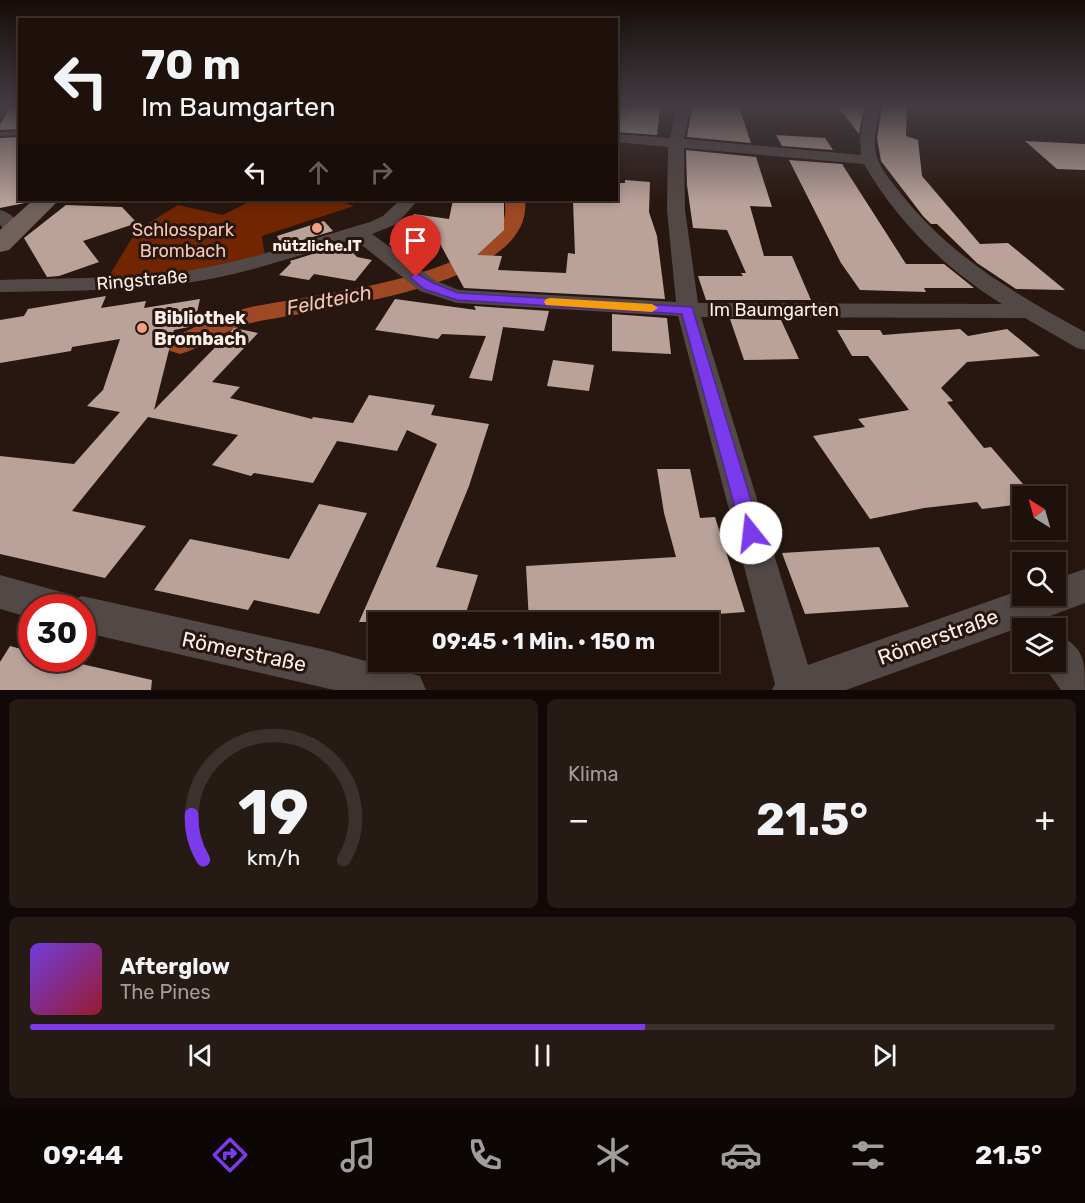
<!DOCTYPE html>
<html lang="de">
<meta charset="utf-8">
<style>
body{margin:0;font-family:Rubik,sans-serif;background:#261a15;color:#f1f3f6;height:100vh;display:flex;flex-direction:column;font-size:22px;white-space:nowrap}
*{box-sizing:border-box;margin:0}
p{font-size:20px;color:#a19d9d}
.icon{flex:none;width:33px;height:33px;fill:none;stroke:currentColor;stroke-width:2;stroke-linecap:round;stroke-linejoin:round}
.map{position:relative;height:690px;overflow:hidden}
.side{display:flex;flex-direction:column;gap:9px;padding:9px;background:#100907;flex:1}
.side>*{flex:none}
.hud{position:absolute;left:18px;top:18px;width:600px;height:183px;border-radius:0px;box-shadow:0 3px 9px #0003,0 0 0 2px #3c312d;background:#1e110c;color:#f1f3f6;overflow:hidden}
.needle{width:39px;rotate:323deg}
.controls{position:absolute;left:1012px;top:486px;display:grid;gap:12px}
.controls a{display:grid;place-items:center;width:54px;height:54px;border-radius:0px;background:#1e110c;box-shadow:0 3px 9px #0003,0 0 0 2px #3c312d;font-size:30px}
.speed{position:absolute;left:18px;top:594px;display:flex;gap:12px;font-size:30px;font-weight:700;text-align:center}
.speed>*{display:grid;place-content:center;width:78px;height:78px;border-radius:50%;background:#1e110c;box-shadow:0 3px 9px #0003,0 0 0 2px #3c312d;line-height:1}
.speed .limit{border:9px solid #d22;background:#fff;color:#111}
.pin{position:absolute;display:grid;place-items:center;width:51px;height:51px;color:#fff;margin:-62px -26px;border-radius:50% 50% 50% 0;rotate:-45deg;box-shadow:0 0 6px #0007}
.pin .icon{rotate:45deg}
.me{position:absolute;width:66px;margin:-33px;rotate:344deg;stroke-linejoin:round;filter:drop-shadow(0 0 4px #0008)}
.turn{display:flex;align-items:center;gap:21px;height:126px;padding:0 24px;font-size:27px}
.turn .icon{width:78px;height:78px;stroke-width:2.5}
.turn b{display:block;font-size:42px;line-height:51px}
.lanes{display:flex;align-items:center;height:57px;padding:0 24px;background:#0003;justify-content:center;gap:30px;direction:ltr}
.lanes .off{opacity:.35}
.big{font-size:45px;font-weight:700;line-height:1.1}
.side .tile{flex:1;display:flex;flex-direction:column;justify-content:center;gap:9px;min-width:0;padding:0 21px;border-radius:9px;background:#261a15}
.side .dial{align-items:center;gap:0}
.dial svg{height:156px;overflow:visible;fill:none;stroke:#3c312d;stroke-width:7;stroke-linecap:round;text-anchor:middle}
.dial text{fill:#f1f3f6;stroke:none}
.song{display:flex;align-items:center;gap:18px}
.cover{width:72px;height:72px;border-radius:9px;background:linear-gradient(135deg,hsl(260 70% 55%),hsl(350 70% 35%))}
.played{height:6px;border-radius:3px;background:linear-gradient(90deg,#7c3aed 60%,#3c312d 60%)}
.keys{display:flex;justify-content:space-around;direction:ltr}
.heat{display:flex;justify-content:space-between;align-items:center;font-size:33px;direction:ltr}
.side .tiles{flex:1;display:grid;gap:9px;grid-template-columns:1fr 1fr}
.tile:last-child{grid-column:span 2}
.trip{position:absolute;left:368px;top:612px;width:351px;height:60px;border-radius:0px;background:#1e110c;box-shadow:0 3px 9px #0003,0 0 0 2px #3c312d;font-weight:700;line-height:60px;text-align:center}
.menu{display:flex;height:96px;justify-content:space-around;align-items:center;background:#0c0705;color:#a19d9d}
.menu .icon{width:42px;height:42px}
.menu .on{color:#7c3aed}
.menu b{font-size:27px;color:#f1f3f6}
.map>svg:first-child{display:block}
</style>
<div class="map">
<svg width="1085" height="690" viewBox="0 0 1085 690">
<rect width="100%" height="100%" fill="#281710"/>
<!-- green -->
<path fill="#712500" d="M252,200H336L354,206L262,236L265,257L202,271L107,279L137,230L178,205L223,215Z"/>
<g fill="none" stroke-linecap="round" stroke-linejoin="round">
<!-- canal -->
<path fill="#9e4824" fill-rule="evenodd" d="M505,200H525C535,289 312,309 251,323C226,329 205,347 180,354L170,351L166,345L170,339C195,327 220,314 247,308C303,295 483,280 504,218C506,213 505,206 505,200Z"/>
</g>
<!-- building -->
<g fill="#baa299">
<path d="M11,107H20V129L0,130V124Z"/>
<path d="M616,107H660L657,135L616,132Z"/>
<path d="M692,107H739L751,143L687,137Z"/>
<path d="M838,107H864L859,134Z"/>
<path d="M882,107H907L906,136L918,140L922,176L980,244L1008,243L1065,290L1016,289L977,263L937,224H931L923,216L881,161L877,138Z"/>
<path d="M776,135L825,138L833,150L782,146Z"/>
<path d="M20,137V200H23L25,203L0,208V138Z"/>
<path d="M1025,141L1085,144V170L1057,169Z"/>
<path d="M686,150L756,157L772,207L750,206L764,256H792L811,300H706L698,276H743L741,273H746L727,230L693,228L687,185Z"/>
<path d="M789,160L842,164L906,264H944L974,288H924L926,292L860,290L841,263Z"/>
<path d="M625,180L650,182L649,212L657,236L665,299L464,288L438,240L425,258L404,255L389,244L414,214L449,219L453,200H504V230L477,255L502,256L498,270L566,273L568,253L575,254L573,201L616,202V183H625Z"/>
<path d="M66,205L122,207L137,223L83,241L99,262L59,276L47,277L24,238Z"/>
<path d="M324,221L333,231L282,246L277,236Z"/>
<path d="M345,244L357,257L372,260L355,281L314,274L309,280L279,275L291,263L290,261Z"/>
<path d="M106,296L101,308L146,301L144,308L200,299L194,326L174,330L154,410L234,328L258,333L212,382L240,387L230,398L312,419L313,417L353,423L369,395L435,405L431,415L489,424L469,486L436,567L478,575L463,622H359L437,444L407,430L397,451L337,441L313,483L254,473L251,476L212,465L238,435L148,417L72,511L146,526L105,578L0,554V456L74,464L120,412L87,406L103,390L120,339L72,347L71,351L0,363V320L24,316L28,309Z"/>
<path d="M395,299L476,310L474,306L549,311L544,331L503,327L492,381L469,378L486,336L442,334L438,339L375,330Z"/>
<path d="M612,314L667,318L671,354L612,351Z"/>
<path d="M730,319L781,320L799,359L744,360Z"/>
<path d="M960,329L968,336L1007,329L1040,356L967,362L941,388L953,401L947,402L984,448L991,447L1023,484V504L982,509L977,502L924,508L870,519L813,436L865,427L858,419L909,410L868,356H852L837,330H880L883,335Z"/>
<path d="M553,360L594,365L589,391L547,386Z"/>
<path d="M657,469H690L700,518L715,517L745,612L690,616L692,622H529L526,566L676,557L664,513Z"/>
<path d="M319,504L367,513L319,614L254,600L248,610L154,590L190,539L289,559Z"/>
<path d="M879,547L909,607L805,614L782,553Z"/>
<path d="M10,646L32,652V658H55L152,680L151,690H0V662Z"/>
</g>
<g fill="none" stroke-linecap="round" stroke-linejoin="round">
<!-- lane -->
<path fill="#524845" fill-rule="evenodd" d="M20,131V135L0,136V132Z"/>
<!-- street -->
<g fill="#524845" fill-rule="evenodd">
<path d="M676,107H690L684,139L861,155L860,138L866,107H880C877,123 872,141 877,157C881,171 894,184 902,195C951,257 1017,295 1085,332V350L1077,348L1025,318L701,317L808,665L1021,590L1023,596H1056V579L1085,569V603L1050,616L1055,628H1023V640L1015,629L846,690H772L775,684L678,316L457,303L420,291L354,239C293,257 232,279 169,285C113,291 56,291 0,292V280C56,278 114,279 170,273C239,265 304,241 370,222L383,216L400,200H418L397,224L372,234L436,281L459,290L676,302L667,210L668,147L616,142V134L670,138ZM684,148L864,164C897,222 946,269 1002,304L698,303L685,210Z"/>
<path d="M0,210C10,212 18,221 23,229L21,233H7L0,225Z"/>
<path d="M0,575L72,595L73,600L82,596L326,650L420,676L426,690H334L82,632V608H32V618L0,609Z"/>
<path d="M1056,634C1085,647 1085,661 1085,690H1061L1041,662H1056Z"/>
</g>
<!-- secondary -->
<path fill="#70615c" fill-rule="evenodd" d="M33,200H59L9,250L0,252V230Z"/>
</g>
<!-- sky -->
<linearGradient id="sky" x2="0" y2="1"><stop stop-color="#160d09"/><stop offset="0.52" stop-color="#423c42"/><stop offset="1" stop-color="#423c42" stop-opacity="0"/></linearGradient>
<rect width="1085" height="204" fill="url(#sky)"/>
<!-- route -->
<path fill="#7c3aed" stroke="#51269a" stroke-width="1.5" d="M416,273L433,283L458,293L692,307L761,533L758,539L751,541L745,539L742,533L682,314L457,300L424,289L410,277Z"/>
<!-- slow -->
<path fill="#f59e0b" d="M550,298L652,304L658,308L652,312L546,305L544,302L546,299Z"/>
<!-- markers -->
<g fill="#f2a080" stroke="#281710" stroke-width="2">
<circle cx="317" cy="228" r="6"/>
<circle cx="142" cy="328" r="6"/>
</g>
<g text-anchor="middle" stroke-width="6" stroke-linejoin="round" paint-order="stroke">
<!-- far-poi labels -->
<g font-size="15" font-weight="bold" fill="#fcefea" stroke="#281710">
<text x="317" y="251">nützliche.IT</text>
</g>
<!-- park labels -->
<g font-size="18" fill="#f8c7b4" stroke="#281710">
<text x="183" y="236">Schlosspark<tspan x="183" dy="21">Brombach</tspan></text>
</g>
<!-- street labels -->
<g font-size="18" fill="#fcefea" stroke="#281710">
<text transform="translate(142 280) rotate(-5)" y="6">Ringstraße</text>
<text x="774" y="316">Im Baumgarten</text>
</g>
<!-- poi labels -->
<g font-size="18" font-weight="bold" fill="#fcefea" stroke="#281710" text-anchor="start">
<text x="154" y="324">Bibliothek<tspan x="154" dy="21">Brombach</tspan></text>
</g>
<!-- water labels -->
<g font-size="20" font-style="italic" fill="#f6c5b2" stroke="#281710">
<text transform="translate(329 300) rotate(-11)" y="7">Feldteich</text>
</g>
<!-- near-street labels -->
<g font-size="21" fill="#fcefea" stroke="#281710">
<text transform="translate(938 637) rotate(-20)" y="7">Römerstraße</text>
<text transform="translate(244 652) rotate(12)" y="7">Römerstraße</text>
</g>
</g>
</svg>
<div class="controls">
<a><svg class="needle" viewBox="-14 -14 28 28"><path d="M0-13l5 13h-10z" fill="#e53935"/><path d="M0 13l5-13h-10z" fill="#a19d9d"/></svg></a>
<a><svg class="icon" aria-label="search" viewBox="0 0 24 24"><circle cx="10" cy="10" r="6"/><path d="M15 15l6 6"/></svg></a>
<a><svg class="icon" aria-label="layers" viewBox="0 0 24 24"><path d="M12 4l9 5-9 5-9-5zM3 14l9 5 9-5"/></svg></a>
</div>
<div class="speed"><div class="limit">30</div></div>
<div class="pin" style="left:416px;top:277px;background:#d93025"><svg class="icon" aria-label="arrive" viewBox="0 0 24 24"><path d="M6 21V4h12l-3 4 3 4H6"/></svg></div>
<svg class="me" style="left:751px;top:533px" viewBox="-20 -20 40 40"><circle r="19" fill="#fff"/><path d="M0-13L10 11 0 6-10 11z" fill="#7c3aed"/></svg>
<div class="trip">09:45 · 1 Min. · 150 m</div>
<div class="hud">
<div class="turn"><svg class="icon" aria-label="left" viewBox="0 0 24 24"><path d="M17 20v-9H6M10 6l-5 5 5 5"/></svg><div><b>70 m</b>Im Baumgarten</div></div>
<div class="lanes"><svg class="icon" aria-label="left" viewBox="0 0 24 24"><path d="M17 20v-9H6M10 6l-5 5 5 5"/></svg><svg class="icon off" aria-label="ahead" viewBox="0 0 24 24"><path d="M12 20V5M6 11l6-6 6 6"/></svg><svg class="icon off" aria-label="right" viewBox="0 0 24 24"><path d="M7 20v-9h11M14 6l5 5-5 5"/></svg></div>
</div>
</div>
<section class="side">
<div class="tiles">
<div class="tile dial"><svg viewBox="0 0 100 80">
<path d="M14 69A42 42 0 1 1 86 69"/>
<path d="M14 69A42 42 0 0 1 8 46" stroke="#7c3aed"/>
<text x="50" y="56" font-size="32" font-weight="700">19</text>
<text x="50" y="72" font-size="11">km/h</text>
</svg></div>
<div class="tile"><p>Klima</p>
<div class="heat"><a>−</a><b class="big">21.5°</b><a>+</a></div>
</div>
<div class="tile">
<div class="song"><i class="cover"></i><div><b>Afterglow</b><p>The Pines</p></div></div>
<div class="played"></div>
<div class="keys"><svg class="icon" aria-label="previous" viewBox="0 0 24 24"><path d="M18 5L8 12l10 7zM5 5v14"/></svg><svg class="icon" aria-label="pause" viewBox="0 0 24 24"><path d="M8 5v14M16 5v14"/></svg><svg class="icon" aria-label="next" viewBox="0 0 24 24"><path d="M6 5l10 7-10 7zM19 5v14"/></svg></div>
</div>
</div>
</section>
<nav class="menu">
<b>09:44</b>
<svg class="icon on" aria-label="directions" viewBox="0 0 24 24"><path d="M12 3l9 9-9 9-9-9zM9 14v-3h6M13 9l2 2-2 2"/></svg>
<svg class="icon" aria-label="music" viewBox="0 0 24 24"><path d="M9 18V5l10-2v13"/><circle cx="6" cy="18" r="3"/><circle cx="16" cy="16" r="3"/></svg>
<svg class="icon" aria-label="phone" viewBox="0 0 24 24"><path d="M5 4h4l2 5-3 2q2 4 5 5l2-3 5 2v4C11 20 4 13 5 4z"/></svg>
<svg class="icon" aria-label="climate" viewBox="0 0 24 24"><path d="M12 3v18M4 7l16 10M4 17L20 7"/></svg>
<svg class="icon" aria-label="car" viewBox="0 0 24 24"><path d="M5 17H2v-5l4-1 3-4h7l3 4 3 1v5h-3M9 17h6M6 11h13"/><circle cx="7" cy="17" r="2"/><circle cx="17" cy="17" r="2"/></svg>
<svg class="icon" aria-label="filters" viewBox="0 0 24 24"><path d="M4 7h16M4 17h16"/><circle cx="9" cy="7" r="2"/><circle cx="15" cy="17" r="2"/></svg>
<b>21.5°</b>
</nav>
